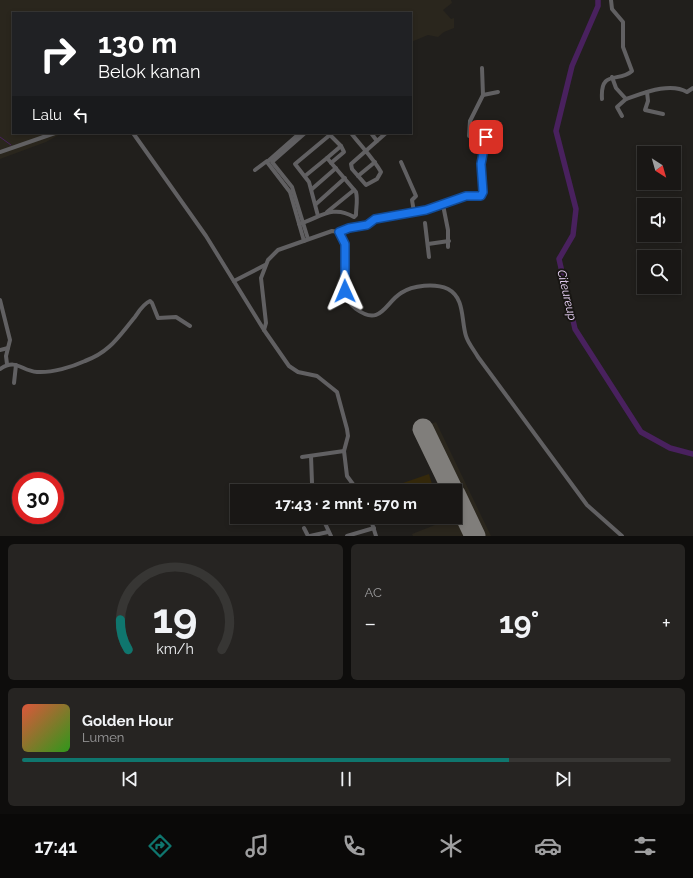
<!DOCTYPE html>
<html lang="id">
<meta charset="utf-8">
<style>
body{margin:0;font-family:Raleway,sans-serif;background:#262422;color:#f1f3f6;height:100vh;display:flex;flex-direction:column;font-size:15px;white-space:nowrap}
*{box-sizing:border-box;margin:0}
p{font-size:13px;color:#9f9fa0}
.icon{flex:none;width:22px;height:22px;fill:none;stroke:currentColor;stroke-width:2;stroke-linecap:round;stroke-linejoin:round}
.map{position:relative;height:536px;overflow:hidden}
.drawer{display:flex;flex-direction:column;gap:8px;padding:8px;background:#0e0d0c;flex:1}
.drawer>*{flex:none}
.banner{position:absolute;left:12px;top:12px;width:400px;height:122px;border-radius:0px;box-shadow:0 2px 6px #0003,0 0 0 1px #373634;background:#202124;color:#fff;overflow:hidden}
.needle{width:26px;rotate:143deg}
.controls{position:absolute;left:637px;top:146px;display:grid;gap:8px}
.controls a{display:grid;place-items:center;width:44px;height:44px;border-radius:0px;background:#191715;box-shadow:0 2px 6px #0003,0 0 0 1px #373634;font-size:20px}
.speed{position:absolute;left:12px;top:472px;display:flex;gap:8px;font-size:20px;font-weight:700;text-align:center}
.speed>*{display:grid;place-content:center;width:52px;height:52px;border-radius:50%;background:#191715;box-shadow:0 2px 6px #0003,0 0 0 1px #373634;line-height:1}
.speed .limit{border:6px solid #d22;background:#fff;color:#111}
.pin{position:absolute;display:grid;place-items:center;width:34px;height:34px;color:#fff;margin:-17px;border-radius:8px;box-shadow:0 2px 6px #0006}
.me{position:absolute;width:44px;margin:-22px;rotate:359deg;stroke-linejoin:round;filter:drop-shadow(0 0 3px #0008)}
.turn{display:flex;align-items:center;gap:14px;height:84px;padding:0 20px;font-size:18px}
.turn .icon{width:52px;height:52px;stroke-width:2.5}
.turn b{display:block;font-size:28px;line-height:34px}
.then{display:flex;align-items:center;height:38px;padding:0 20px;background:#0003;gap:8px;font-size:15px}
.big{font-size:30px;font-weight:700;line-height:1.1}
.drawer .tile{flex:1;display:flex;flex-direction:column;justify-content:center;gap:6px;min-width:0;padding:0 14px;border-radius:6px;background:#262422}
.drawer .dial{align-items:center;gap:0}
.dial svg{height:104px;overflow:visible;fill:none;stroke:#373634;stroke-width:7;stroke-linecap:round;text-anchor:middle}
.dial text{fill:#f1f3f6;stroke:none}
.song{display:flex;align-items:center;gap:12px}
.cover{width:48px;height:48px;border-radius:6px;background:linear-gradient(135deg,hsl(10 70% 55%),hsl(110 70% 35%))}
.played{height:4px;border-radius:2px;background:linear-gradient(90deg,#0f766e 75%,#373634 75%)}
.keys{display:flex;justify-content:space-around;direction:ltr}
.heat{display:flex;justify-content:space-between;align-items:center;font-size:22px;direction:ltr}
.drawer .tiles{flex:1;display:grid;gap:8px;grid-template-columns:1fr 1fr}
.tile:last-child{grid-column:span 2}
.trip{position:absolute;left:230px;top:484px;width:232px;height:40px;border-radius:0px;background:#191715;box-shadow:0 2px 6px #0003,0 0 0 1px #373634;font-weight:700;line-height:40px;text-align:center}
.dock{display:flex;height:64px;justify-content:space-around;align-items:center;background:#0a0908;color:#9f9fa0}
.dock .icon{width:28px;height:28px}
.dock .on{color:#0f766e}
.dock b{font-size:18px;color:#f1f3f6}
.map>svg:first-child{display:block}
</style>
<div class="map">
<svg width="693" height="536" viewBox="0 0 693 536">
<rect width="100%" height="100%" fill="#211f1c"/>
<!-- built -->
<g fill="#2a261d">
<path d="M0,0H451L452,3L443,10L451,19L454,18V28L444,32L438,37L428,35L411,42V13H13V133H62L46,142L0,159Z"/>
<path d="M436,422L491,536H413L412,534L455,517V491H442L416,429Z"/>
</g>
<!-- park -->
<path fill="#35290b" d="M429,474L434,491H405L403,483Z"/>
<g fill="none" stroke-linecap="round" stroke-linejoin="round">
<!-- stream -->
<path stroke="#49215e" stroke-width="1" d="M0,137L11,145"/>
<!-- river -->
<path stroke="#49215e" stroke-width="5.5" d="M598,0V6L572,66L556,131L576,209L573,235L559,259L575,329L641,432L670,448L693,454"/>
<!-- runway -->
<g stroke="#807e7b" stroke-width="21">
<path d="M423,429L453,491"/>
<path d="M455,494L475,536"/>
</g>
<!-- minor -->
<g stroke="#616062" stroke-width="4">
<path d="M612,77L616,88L626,99C644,93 670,82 687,92L693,88"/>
<path d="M647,92L648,101L645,110L663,114"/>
<path d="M483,95L498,92"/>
<path d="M602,99C600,69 619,83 632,71L623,47V22L612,9L611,0"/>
<path d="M622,116L617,107L626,99"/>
<path d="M133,133L206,236L264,330L289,366L298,372L317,376L337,392L347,429L348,436L344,451L347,476L358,491"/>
<path d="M300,133L267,162L290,192L304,241"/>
<path d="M305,133L272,162L292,187L308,239"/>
<path d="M351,133C361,146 373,158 381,172L377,179L366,185L352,169L351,164L386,133"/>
<path d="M371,133L377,141"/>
<path d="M0,152L55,133"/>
<path d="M401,162L416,196L412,200L414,212"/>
<path d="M331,163L344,152L341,146"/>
<path d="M255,170L267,161"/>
<path d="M305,176L327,158"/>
<path d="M358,176L375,162"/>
<path d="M312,189L336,168"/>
<path d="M316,204L345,178"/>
<path d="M443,205L448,230V247"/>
<path d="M327,212L354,190"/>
<path d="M318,216L309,182L295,164L331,134"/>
<path d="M425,223L429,257"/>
<path d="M299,224C320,218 332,204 354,217L356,215C356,207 358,200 356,192L327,158L341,146L330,135"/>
<path d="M339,232L349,228L367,225L375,219L426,210L467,196L482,195L481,164L486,138L469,136L470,121L483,95L482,68"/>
<path d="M428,244L449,241"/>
<path d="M234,281L265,265"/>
<path d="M0,300L10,340L6,356L7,364"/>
<path d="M264,330L266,323L261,278L268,260L278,250L332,231L339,232C358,252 330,289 356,309C381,327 385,303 401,293C413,285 435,283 448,289C465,298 461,320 466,336C468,343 474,350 478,357L587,505L622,536"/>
<path d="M0,350L8,348"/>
<path d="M0,369C17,358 21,371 37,372C52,373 72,367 85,361C110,352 119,336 135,317C139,311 143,304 150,301L152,303L158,318L176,317L190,326"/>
<path d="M14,383L16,365"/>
<path d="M311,456L312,483L315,491"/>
<path d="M302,457L344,451"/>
<path d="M322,517L331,536"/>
<path d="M370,517L376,536"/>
<path d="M304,528L308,536"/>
<path d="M310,536L328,532"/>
<path d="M347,536L374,528"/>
</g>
</g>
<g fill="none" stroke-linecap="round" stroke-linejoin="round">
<!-- route casing -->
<g stroke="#114b97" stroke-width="10">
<path id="route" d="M345,291V244L339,232L349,228L367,225L375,219L426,210L466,196H481L483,192L481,164L486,137"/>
</g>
<!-- route -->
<use href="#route" stroke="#1a73e8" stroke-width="7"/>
</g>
<g text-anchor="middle" stroke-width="4" stroke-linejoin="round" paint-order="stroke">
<!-- water labels -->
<g font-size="12" font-style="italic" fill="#efd8fe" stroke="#181613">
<text transform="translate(567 295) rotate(77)" y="4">Citeureup</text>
</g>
</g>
</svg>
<div class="controls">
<a><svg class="needle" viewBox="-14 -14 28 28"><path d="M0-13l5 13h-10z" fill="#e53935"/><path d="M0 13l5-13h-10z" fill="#9f9fa0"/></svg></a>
<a><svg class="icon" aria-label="sound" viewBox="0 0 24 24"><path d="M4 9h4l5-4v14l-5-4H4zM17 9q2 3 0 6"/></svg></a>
<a><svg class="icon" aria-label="search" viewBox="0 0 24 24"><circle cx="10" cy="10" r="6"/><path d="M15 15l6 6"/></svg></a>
</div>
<div class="speed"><div class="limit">30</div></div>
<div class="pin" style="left:486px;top:137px;background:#d93025"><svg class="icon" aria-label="arrive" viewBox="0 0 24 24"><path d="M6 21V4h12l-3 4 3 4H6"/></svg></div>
<svg class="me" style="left:345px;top:291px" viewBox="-20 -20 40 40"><path d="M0-17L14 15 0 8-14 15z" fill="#1a73e8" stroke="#fff" stroke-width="4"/></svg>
<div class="trip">17:43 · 2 mnt · 570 m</div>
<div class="banner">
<div class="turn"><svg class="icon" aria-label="right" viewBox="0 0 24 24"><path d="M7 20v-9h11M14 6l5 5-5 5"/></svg><div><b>130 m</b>Belok kanan</div></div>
<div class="then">Lalu<svg class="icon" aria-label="left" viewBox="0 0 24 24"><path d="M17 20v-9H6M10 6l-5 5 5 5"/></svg></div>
</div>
</div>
<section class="drawer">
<div class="tiles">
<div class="tile dial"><svg viewBox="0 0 100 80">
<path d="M14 69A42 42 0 1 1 86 69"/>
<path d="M14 69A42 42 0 0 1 8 46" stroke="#0f766e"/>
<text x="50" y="56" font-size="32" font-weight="700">19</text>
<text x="50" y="72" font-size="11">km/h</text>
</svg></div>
<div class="tile"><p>AC</p>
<div class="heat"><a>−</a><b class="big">19°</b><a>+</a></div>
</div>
<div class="tile">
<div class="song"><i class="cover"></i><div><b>Golden Hour</b><p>Lumen</p></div></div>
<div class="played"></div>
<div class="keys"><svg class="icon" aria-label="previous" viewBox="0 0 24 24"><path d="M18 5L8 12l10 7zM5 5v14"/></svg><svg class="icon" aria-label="pause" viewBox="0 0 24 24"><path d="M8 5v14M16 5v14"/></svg><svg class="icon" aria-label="next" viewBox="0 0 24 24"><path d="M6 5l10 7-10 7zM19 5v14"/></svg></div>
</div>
</div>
</section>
<nav class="dock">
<b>17:41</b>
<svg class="icon on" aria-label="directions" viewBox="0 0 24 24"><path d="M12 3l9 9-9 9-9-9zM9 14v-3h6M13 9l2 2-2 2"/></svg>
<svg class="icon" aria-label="music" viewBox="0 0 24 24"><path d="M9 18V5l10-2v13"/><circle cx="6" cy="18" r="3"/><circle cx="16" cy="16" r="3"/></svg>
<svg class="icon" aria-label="phone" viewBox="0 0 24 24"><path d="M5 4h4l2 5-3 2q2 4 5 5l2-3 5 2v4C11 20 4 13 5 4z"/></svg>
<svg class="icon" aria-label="climate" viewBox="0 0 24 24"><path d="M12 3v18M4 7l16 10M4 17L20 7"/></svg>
<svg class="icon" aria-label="car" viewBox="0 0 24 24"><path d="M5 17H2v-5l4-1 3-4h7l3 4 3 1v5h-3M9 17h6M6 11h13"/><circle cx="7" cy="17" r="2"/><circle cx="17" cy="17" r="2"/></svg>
<svg class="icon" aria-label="filters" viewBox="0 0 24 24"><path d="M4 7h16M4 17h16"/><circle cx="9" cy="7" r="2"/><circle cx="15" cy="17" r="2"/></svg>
</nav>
